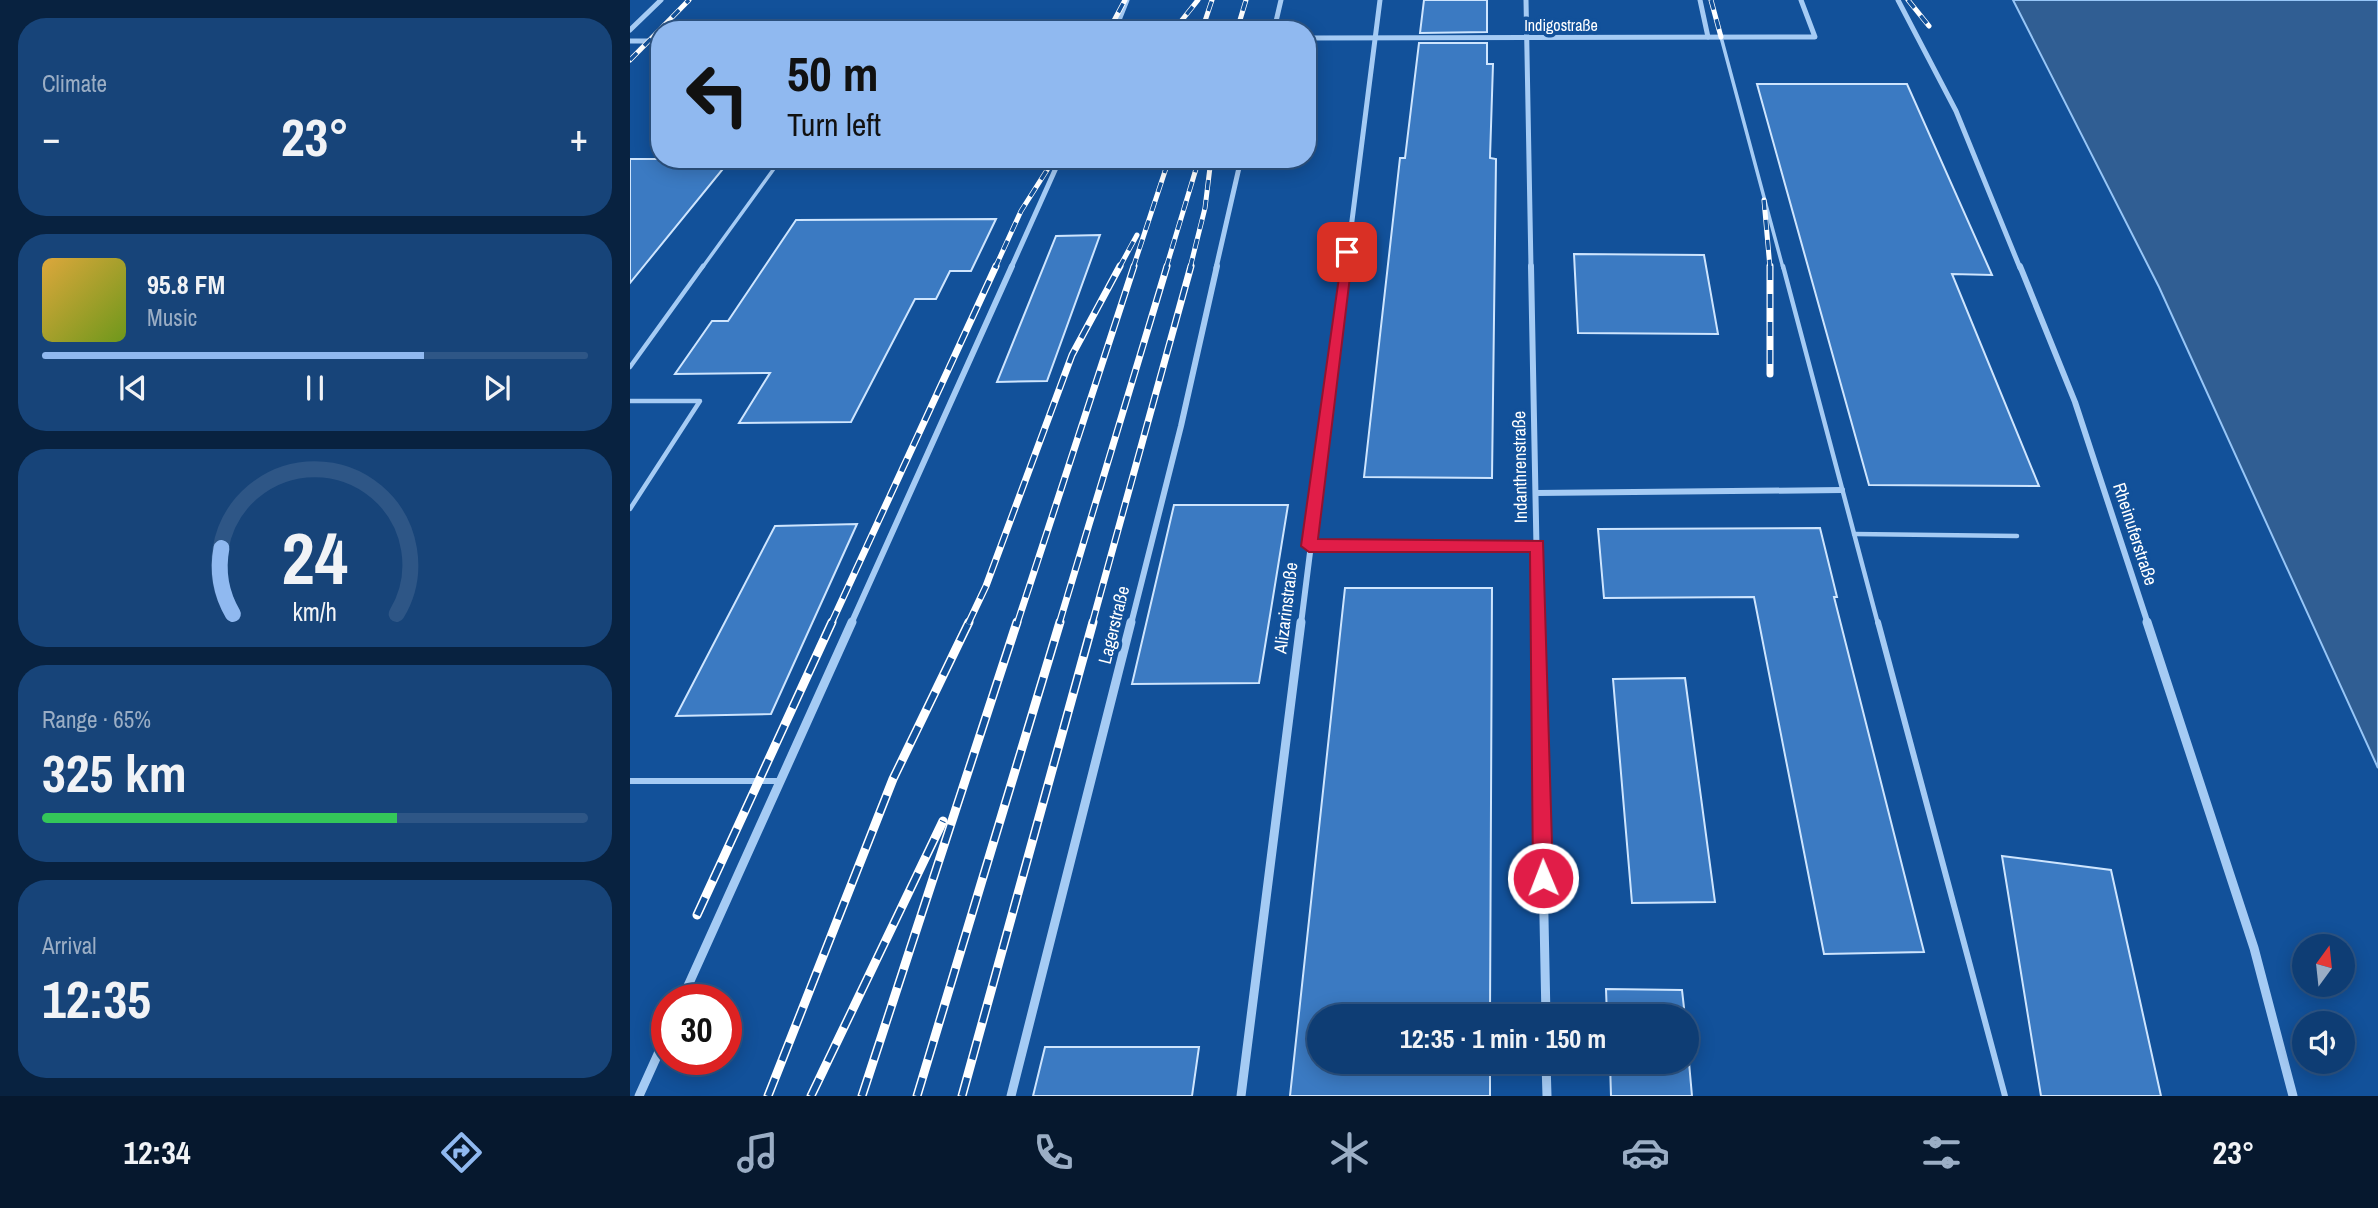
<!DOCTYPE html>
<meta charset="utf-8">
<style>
body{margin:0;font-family:"Archivo Narrow",sans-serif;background:#174479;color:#f1f3f6;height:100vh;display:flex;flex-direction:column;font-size:26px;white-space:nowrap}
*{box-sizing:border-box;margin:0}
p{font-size:23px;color:#9baec5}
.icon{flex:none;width:38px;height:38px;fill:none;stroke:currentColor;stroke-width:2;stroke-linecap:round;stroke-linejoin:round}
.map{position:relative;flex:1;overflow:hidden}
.details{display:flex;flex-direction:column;gap:18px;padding:18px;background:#082240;width:630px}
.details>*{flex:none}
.hud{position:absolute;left:21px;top:21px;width:665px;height:147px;border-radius:28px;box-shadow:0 4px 18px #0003,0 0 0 2px #2e5686;background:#90b9f0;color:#111;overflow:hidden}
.needle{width:46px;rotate:15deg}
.controls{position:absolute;left:1662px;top:934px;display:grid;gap:14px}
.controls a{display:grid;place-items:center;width:63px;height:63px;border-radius:50%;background:#0e3d74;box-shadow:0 4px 18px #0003,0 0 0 2px #2e5686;font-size:35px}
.speed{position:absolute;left:21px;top:984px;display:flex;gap:14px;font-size:35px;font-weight:700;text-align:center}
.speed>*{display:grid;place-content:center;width:91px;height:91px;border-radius:50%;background:#0e3d74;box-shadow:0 4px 18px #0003,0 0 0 2px #2e5686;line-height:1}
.speed .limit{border:10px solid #d22;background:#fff;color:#111}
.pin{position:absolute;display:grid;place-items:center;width:60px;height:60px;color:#fff;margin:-30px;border-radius:14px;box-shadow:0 4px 10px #0006}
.me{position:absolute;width:77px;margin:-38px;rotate:359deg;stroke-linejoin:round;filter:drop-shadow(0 0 5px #0008)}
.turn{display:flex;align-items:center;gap:24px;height:147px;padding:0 21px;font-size:32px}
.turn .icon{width:91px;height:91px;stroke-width:2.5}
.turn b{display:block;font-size:49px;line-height:60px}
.big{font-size:52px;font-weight:700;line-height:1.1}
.details .widget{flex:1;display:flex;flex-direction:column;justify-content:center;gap:10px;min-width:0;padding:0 24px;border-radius:28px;background:#174479}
.details .dial{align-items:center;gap:0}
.dial svg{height:182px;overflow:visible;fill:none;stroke:#2e5686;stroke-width:7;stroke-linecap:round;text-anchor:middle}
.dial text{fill:#f1f3f6;stroke:none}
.song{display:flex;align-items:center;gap:21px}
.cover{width:84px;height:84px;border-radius:10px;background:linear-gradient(135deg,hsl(40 70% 55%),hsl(80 70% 35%))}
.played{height:7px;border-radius:4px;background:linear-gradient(90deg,#90b9f0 70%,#2e5686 70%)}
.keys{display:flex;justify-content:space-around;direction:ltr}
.heat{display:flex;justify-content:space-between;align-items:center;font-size:38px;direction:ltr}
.charge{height:10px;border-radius:5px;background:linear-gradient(90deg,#34c759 65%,#2e5686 0)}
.trip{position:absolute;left:677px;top:1004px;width:392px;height:70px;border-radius:35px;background:#0e3d74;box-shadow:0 4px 18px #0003,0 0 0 2px #2e5686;font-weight:700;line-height:70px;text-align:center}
.dock{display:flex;height:112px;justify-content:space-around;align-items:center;background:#06182e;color:#9baec5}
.dock .icon{width:49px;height:49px}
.dock .selected{color:#90b9f0}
.dock b{font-size:32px;color:#f1f3f6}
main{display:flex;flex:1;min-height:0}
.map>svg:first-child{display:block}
</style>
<main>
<section class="details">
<div class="widget"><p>Climate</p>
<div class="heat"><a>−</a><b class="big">23°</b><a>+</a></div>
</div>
<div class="widget">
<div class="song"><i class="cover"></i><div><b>95.8 FM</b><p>Music</p></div></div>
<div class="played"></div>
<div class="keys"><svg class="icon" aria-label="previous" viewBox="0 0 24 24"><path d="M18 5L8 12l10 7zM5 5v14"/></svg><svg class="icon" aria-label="pause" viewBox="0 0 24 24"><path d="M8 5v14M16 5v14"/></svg><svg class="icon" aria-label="next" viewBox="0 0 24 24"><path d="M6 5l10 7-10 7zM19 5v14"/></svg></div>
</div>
<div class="widget dial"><svg viewBox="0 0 100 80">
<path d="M14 69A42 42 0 1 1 86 69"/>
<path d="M14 69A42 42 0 0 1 9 40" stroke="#90b9f0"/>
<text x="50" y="56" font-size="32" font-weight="700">24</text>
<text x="50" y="72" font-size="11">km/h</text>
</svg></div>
<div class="widget"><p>Range · 65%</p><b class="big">325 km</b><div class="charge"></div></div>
<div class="widget"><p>Arrival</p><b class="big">12:35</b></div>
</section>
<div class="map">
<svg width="1748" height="1096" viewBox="0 0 1748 1096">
<rect width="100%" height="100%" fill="#12519a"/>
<!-- water -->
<path fill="#305e93" stroke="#97c6f7" stroke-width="2" d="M1383,0H1748V768L1529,287Z"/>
<!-- building -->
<g fill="#3b7ac2" stroke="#cee5fe" stroke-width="2">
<path d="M794,0H857V32L790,33Z"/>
<path d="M789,43H857V64H863L860,158L866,159L862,478L734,477L770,158H775Z"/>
<path d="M1127,84H1277L1362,275L1322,274L1409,486L1239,485Z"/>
<path d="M0,159H101L0,283Z"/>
<path d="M366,219L341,271H320L306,299H285L221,422L109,423L140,373L45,374L82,321H98L166,220Z"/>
<path d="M470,235L417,381L367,382L426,236Z"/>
<path d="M944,254L1074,255L1088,334L948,333Z"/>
<path d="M544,505H658L629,683L502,684Z"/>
<path d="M227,524L141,714L46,716L145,526Z"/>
<path d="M1190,528L1207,597H1204L1294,952L1194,954L1124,597L974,598L968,529Z"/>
<path d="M715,588H862L860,1017H690V1062H860V1096H660Z"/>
<path d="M1055,678L1085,902L1002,903L983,679Z"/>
<path d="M1372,856L1481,870L1531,1096H1411Z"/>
<path d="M976,989L1052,990L1055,1017H977Z"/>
<path d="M1057,1040L1062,1096H981L980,1062H1057Z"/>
<path d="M415,1047H569L562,1096H403Z"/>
</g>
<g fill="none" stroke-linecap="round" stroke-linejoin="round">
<!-- service-far2 -->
<g stroke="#a5cbf4" stroke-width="3.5">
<path d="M1091,37L1153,268"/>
<path d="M72,268L151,159"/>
</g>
<!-- service-far1 -->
<g stroke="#a5cbf4" stroke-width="4.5">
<path d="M1153,266L1248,624"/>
<path d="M0,367L73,266"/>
<path d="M0,401H70L0,509"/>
<path d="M1224,534L1387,536"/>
</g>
<!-- service -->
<g stroke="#a5cbf4" stroke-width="6">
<path d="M1248,622L1375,1096"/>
<path d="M0,781H151"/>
</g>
<!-- minor-far2 -->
<g stroke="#a5cbf4" stroke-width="5">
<path d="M896,0L901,268"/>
<path d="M1070,0L1078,37"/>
<path d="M1268,0L1326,111L1390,268"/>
<path d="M0,30L31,0"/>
<path d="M485,30L497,0"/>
<path d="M644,30L651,0"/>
<path d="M677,38L1185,37L1171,0"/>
<path d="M0,41H30"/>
<path d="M381,268L430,159"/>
<path d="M586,268L611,159"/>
<path d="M716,268L750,0"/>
</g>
<!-- minor-far1 -->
<g stroke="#a5cbf4" stroke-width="6">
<path d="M901,266L908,624"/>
<path d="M1390,266L1445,402L1518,624"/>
<path d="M906,493L1212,490"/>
<path d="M679,546H907"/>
<path d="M221,624L382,266"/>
<path d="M501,624L551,426L587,266"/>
<path d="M671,624L716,266"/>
</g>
<!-- minor -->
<g stroke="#a5cbf4" stroke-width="9">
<path d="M908,622L916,1017"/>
<path d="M1517,622L1624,948L1663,1096"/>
<path d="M52,999L222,622"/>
<path d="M916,1062L917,1096"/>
<path d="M9,1096L37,1034"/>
<path d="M381,1096L501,622"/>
<path d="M611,1096L671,622"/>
</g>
<!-- rail-far2 casing -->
<g stroke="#fff" stroke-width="5">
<g id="rail-far2">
<path d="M1081,0L1091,37"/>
<path d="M1278,0L1299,26"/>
<path d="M479,30L495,0"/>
<path d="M544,30L568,0"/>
<path d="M572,30L582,0"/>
<path d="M607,30L616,0"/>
<path d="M0,60L59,0"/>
<path d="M1134,200L1140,268"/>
<path d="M365,268L391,211L424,159"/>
<path d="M489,268L507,235"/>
<path d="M503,268L539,159"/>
<path d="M536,268L569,159"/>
<path d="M560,268L575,208L581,159"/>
</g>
</g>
<!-- rail-far1 casing -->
<g stroke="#fff" stroke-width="7">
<g id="rail-far1">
<path d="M1140,266V374"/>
<path d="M201,624L366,266"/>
<path d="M338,624L356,586L442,355L490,266"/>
<path d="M387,624L504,266"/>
<path d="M429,624L537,266"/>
<path d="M462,624L561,266"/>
</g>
</g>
<!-- rail casing -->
<g stroke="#fff" stroke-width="9">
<g id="rail">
<path d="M67,915L202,622"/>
<path d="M138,1096L263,779L339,622"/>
<path d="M181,1096L313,821"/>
<path d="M232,1096L387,622"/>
<path d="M287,1096L430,622"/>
<path d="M332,1096L463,622"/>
</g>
</g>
<!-- rail-far2 -->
<use href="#rail-far2" stroke="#12519a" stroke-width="3.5" stroke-dasharray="10" stroke-linecap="butt"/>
<!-- rail-far1 -->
<use href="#rail-far1" stroke="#12519a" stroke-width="4.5" stroke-dasharray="14" stroke-linecap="butt"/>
<!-- rail -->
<use href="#rail" stroke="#12519a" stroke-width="6" stroke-dasharray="19" stroke-linecap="butt"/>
</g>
<!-- route -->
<path fill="#e11d48" stroke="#92132f" stroke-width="2" d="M713,249L723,252L688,539L913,541L923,878L920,885L913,888L906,885L903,878L900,552H679L671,546Z"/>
<g text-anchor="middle" stroke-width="7" stroke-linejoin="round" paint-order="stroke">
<!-- far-street labels -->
<g font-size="16" fill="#fff" stroke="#12519a">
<text x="931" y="31">Indigostraße</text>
</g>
<!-- street labels -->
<g font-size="18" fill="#fff" stroke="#12519a">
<text transform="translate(890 467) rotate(-91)" y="6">Indanthrenstraße</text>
<text transform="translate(1505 534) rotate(72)" y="6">Rheinuferstraße</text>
<text transform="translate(656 608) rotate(-83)" y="6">Alizarinstraße</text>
<text transform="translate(484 625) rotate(-76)" y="6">Lagerstraße</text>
</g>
</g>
</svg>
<div class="controls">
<a><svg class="needle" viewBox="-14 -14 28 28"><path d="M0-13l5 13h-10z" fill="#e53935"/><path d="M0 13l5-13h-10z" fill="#9baec5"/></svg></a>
<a><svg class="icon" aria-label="sound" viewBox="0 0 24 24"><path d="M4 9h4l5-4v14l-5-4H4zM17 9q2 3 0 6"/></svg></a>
</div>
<div class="speed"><div class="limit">30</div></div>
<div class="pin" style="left:717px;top:252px;background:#d93025"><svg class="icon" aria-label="arrive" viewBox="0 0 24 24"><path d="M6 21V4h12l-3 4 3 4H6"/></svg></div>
<svg class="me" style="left:913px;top:878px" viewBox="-20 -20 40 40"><circle r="17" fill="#e11d48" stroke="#fff" stroke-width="3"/><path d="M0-11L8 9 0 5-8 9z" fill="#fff"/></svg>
<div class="trip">12:35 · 1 min · 150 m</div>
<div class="hud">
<div class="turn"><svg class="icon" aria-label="left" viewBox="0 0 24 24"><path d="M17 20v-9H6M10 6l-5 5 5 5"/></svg><div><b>50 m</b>Turn left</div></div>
</div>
</div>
</main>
<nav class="dock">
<b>12:34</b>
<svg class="icon selected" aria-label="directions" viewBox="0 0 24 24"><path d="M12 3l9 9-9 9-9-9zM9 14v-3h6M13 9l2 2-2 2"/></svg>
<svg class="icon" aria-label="music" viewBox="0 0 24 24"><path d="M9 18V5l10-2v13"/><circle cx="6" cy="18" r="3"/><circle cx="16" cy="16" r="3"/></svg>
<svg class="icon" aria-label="phone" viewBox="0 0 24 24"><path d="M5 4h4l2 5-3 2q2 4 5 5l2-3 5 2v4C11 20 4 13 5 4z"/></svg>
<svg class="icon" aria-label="climate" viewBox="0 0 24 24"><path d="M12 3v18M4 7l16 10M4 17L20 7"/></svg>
<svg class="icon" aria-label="car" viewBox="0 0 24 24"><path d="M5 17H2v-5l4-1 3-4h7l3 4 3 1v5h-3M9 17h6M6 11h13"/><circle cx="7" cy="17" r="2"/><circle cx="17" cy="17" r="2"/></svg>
<svg class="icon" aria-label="filters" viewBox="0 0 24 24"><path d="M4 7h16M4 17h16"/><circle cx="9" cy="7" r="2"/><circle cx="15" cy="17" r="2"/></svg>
<b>23°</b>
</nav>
